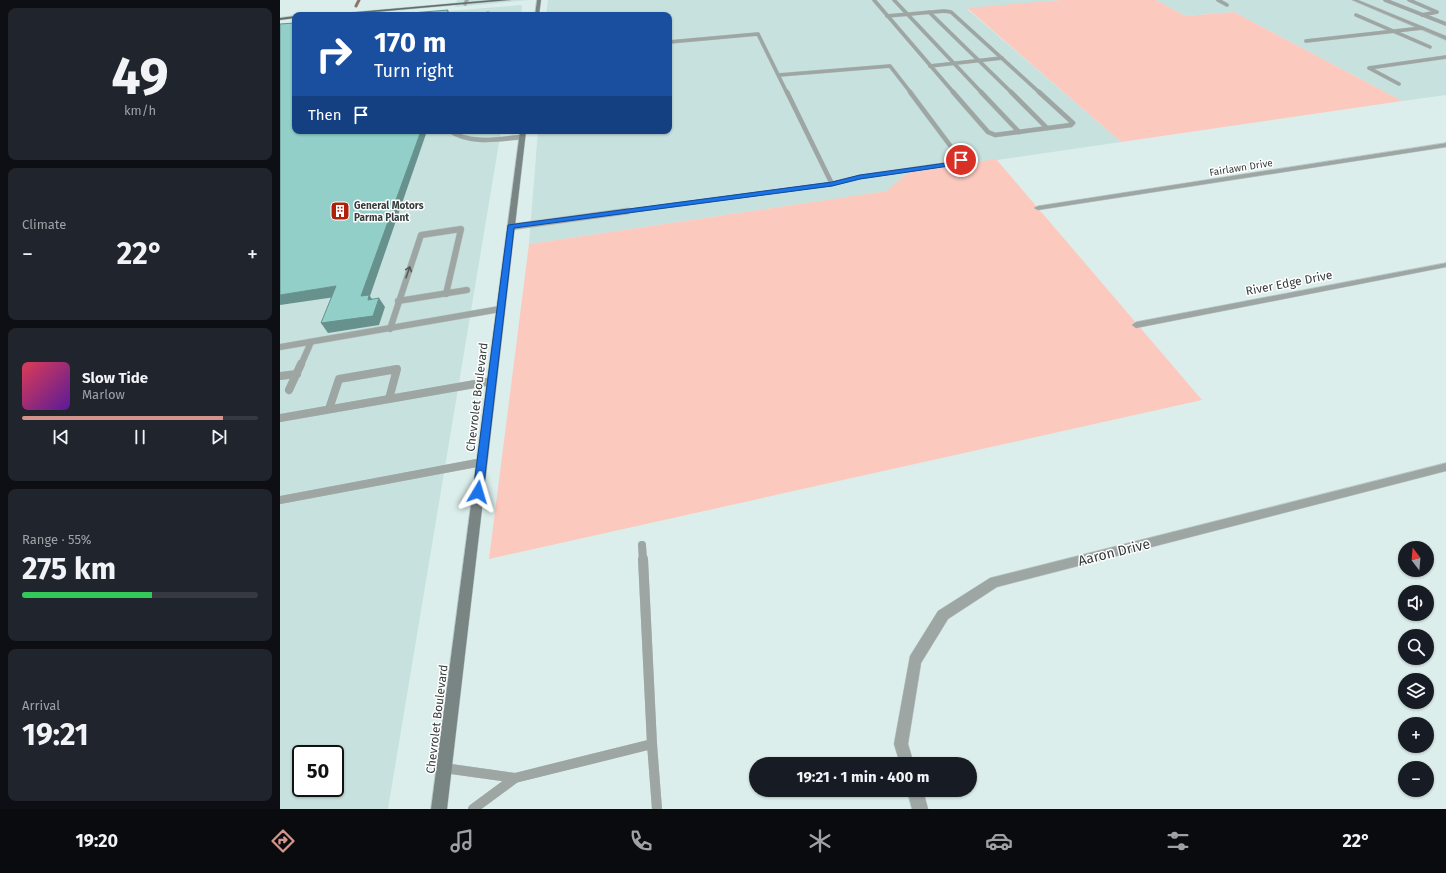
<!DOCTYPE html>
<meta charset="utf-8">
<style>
body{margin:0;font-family:"Fira Sans",sans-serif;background:#20242c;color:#f1f3f6;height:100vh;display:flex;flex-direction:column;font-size:15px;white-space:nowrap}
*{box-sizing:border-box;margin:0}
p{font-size:13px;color:#9ea1a6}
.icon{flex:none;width:22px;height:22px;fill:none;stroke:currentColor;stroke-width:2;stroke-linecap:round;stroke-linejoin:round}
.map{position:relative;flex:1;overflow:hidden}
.details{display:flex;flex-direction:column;gap:8px;padding:8px;background:#0d0f14;width:280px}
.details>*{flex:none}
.top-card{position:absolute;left:12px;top:12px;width:380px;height:122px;border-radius:8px;box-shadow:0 1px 3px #0004;background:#1a4fa0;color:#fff;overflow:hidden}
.needle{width:26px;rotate:344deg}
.buttons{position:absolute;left:1118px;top:541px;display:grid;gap:8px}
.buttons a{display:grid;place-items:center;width:36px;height:36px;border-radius:50%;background:#171b24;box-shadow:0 1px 3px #0004;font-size:20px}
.speed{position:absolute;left:12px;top:745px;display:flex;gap:8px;font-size:20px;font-weight:700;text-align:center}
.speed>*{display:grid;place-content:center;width:52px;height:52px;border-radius:50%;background:#171b24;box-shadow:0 1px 3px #0004;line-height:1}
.speed .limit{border:2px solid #111;border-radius:6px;background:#fff;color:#111}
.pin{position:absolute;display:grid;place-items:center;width:34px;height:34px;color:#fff;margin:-17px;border:2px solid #fff;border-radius:50%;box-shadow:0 1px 4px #0007}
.me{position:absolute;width:44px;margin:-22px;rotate:7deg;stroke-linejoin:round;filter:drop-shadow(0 0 3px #0008)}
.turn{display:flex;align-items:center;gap:14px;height:84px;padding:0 16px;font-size:18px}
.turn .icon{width:52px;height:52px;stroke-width:2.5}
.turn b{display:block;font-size:28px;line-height:34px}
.then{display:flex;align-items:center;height:38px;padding:0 16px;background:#0003;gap:8px;font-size:15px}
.big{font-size:30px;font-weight:700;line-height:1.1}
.details .card{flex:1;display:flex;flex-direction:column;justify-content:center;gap:6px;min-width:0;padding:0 14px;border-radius:8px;background:#20242c}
.details .dial{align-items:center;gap:0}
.dial b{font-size:52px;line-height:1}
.song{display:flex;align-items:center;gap:12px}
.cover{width:48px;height:48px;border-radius:6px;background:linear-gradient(135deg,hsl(350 70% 55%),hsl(270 70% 35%))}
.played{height:4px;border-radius:2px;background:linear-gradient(90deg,#d3948b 85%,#363941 85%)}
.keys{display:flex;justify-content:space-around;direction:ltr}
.heat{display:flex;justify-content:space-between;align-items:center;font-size:22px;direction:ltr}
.charge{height:6px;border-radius:3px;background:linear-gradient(90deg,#34c759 55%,#363941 0)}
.trip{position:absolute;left:469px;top:757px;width:228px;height:40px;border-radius:20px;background:#171b24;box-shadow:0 1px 3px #0004;font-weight:700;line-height:40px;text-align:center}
.tabs{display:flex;height:64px;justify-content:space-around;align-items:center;background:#090b0e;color:#9ea1a6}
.tabs .icon{width:28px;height:28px}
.tabs .selected{color:#d3948b}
.tabs b{font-size:18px;color:#f1f3f6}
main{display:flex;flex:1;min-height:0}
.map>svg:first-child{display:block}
</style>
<main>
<section class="details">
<div class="card dial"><b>49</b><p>km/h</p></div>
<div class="card"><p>Climate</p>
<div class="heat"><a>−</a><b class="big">22°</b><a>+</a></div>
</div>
<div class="card">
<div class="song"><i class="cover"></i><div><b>Slow Tide</b><p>Marlow</p></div></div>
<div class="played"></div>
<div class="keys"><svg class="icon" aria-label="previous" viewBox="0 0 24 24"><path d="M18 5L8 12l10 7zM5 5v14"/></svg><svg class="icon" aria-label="pause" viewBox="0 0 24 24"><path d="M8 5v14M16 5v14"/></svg><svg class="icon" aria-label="next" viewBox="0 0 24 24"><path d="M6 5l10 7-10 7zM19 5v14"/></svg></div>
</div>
<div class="card"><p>Range · 55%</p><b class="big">275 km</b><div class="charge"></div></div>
<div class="card"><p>Arrival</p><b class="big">19:21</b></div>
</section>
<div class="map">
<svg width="1166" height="809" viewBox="0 0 1166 809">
<rect width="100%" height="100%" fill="#dbeeeb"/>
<!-- built -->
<g fill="#c6e1de" fill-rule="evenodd">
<path d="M177,0H250L175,7Z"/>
<path d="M268,0H781L687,9L841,142L627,173L608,191L249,244L258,131H389V15H266Z"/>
<path d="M876,0H1071L1150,33L1073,0H1166V95L1122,101L954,12L905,16Z"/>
<path d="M242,5L241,15H121Z"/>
<path d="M0,25L15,131H221L108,809H0ZM21,754H55V788H21Z"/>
</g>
<!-- green -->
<g fill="#fcc9bf">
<path d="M781,0H876L905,16L954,12L1122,101L841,142L687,8Z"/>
<path d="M716,159L922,400L209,559L249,244L607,191L627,173Z"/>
</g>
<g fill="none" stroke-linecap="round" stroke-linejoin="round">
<!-- stream -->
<path stroke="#92726a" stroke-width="3" d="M76,6L79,0"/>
<!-- lane-far4 casing -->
<g stroke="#bacac8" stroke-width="4">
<g id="lane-far4">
<path d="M594,0L674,93"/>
<path d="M614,0L702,93"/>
<path d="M938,0L947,5"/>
<path d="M1105,0L1166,24"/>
<path d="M1129,0L1157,12L1142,15"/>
<path d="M185,4L187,0"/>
<path d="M649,12L732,93"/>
<path d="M207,15L208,13"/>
<path d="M1076,15L1150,47"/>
<path d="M607,16L664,11L671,12L760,93"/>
<path d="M1026,41L1142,28"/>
<path d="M389,42L478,34L507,93"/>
<path d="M650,66L722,58"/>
<path d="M499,75L610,66L631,93"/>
<path d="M1119,84L1089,68L1166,57"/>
</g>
</g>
<!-- lane-far3 casing -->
<g stroke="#bacac8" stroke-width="5">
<g id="lane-far3">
<path d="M673,92L708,132L715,135L791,125L793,123L759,92"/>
<path d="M701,92L739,132"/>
<path d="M731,92L767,128"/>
<path d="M170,131C191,145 219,139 242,137"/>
<path d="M552,184L580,177L676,163L681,160L630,92"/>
<path d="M341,212L552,184L507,92"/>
</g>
</g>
<!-- lane-far2 casing -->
<g stroke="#bacac8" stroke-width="7">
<g id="lane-far2">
<path d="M231,227L348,211"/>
<path d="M118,301L187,290"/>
<path d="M110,329L141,235L181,229L166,294"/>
<path d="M0,347L220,309"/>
<path d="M21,365L31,342"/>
</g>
</g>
<!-- lane-far1 casing -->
<g stroke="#bacac8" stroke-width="8">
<g id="lane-far1">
<path d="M0,376L17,374"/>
<path d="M9,390L21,364"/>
<path d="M49,409L59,379L117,369L109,399"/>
<path d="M0,418L212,381"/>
<path d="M0,500L202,462"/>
<path d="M362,545L363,560"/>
</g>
</g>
<!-- lane casing -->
<g stroke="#bacac8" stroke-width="10">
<g id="lane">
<path d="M372,744L377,809"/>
<path d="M164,768L235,778"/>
<path d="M193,809L235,778L372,744L363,559"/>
</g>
</g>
<!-- street casing -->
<g stroke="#bacac8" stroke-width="1">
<g id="street">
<path d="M1072,0H1078L1166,36V40Z"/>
<path d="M1166,143V147L758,210L754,208L758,206Z"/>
<path d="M1166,263V267L856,328L852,325L856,322Z"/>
<path d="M1166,463V471L717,587L668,619L641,663L628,744L634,764H620L614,744L630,656L658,611L710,578Z"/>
<path d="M627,790H643L648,809H632Z"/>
</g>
</g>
<!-- secondary casing -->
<g stroke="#bacac8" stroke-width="1">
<g id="secondary">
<path d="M257,0H261L259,15H255Z"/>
<path d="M240,131H246L167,809H151Z"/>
</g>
</g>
<!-- primary casing -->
<g stroke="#bacac8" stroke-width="1">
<g id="primary">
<path d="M212,0H231L61,15H42Z"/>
<path d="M15,16V18L0,20V18Z"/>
</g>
</g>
<!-- lane-far4 -->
<use href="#lane-far4" stroke="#9ea6a4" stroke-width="3.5"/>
<!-- lane-far3 -->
<use href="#lane-far3" stroke="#9ea6a4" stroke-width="4.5"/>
<!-- lane-far2 -->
<use href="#lane-far2" stroke="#9ea6a4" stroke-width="6"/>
<!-- lane-far1 -->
<use href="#lane-far1" stroke="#9ea6a4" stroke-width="8"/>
<!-- lane -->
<use href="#lane" stroke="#9ea6a4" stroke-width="10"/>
<!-- street -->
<use href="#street" fill="#9ea6a4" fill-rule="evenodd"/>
<!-- secondary -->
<use href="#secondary" fill="#798583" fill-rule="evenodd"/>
<!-- primary -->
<use href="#primary" fill="#606e6c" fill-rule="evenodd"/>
</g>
<!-- shaded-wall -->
<g fill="#66918c">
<path d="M168,10L170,15H166Z"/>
<path d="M141,131H147L90,296L95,304L81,296Z"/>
<path d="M56,286L62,296L0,305V295Z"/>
<path d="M99,298L105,307L99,325L48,333L41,323Z"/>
</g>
<!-- building -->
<g fill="#92cfc8" stroke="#66918c">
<path d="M168,10L166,15H107Z"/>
<path d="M15,23V131H141L81,296L89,295L88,300L99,298L93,316L41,323L56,286L0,295V24Z"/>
</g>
<!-- one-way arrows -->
<defs><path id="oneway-shaft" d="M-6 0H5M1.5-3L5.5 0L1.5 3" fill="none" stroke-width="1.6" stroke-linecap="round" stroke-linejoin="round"/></defs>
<use stroke="#545c5a" href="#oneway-shaft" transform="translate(128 272) rotate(-71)"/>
<!-- route -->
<path fill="#1a73e8" stroke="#114b97" d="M681,159H683V162L676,165L580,179L552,186L234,228L203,492L202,495L198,497L194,495L193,492L228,225L552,182L580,175L674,162Z"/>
<!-- icons -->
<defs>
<g id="building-square" transform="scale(1)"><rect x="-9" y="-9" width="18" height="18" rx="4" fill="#af2109" stroke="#fff"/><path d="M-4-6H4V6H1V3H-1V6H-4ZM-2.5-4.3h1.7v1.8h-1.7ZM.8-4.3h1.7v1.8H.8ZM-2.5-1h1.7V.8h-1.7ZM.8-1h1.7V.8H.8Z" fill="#fff"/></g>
</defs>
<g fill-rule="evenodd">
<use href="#building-square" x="60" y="211"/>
</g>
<g text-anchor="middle" stroke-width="3" stroke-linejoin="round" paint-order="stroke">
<!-- far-street labels -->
<g font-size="10" fill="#353c3b" stroke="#fff">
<text transform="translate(961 167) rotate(-9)" y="4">Fairlawn Drive</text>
</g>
<!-- far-poi labels -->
<g font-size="10" font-weight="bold" fill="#353c3b" stroke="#fff" text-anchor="start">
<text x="74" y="209">General Motors<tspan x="74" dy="12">Parma Plant</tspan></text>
</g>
<!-- street labels -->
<g font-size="12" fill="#353c3b" stroke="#fff">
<text transform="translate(1009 283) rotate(-11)" y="4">River Edge Drive</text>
<text transform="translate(197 397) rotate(-83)" y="4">Chevrolet Boulevard</text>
<text transform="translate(157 719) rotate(-83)" y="4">Chevrolet Boulevard</text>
</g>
<!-- near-street labels -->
<g font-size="14" fill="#353c3b" stroke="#fff">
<text transform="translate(834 552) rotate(-14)" y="5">Aaron Drive</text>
</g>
</g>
</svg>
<div class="buttons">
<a><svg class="needle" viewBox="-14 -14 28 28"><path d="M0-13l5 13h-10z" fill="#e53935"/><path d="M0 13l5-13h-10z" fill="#9ea1a6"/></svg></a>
<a><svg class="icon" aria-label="sound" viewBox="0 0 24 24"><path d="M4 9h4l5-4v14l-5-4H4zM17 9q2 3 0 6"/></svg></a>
<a><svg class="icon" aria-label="search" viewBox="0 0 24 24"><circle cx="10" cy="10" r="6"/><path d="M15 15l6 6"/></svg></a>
<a><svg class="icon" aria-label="layers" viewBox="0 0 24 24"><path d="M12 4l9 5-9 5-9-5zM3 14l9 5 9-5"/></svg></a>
<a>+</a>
<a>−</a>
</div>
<div class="speed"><div class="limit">50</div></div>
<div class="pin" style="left:681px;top:160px;background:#d93025"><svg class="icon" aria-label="arrive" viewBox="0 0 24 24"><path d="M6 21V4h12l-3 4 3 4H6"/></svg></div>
<svg class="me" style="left:198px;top:492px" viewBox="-20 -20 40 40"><path d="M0-17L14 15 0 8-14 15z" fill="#1a73e8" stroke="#fff" stroke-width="4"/></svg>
<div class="trip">19:21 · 1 min · 400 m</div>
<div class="top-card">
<div class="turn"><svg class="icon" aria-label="right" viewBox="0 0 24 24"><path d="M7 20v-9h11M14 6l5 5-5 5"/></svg><div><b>170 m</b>Turn right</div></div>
<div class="then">Then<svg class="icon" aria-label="arrive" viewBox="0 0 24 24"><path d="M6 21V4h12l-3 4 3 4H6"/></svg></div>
</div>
</div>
</main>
<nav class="tabs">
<b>19:20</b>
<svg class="icon selected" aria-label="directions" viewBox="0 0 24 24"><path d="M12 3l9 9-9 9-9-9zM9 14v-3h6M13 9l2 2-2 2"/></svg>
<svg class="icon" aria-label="music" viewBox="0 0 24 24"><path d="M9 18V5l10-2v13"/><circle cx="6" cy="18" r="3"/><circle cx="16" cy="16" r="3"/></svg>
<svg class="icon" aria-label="phone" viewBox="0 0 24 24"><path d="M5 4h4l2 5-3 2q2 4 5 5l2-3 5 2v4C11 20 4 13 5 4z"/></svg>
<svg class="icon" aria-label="climate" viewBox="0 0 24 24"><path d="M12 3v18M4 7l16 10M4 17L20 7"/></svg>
<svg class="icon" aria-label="car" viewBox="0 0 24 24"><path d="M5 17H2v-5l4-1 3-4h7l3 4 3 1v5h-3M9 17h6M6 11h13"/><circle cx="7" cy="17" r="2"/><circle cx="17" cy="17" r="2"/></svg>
<svg class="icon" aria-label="filters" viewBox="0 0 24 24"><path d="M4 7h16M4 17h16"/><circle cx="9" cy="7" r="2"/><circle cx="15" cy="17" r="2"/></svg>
<b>22°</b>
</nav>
